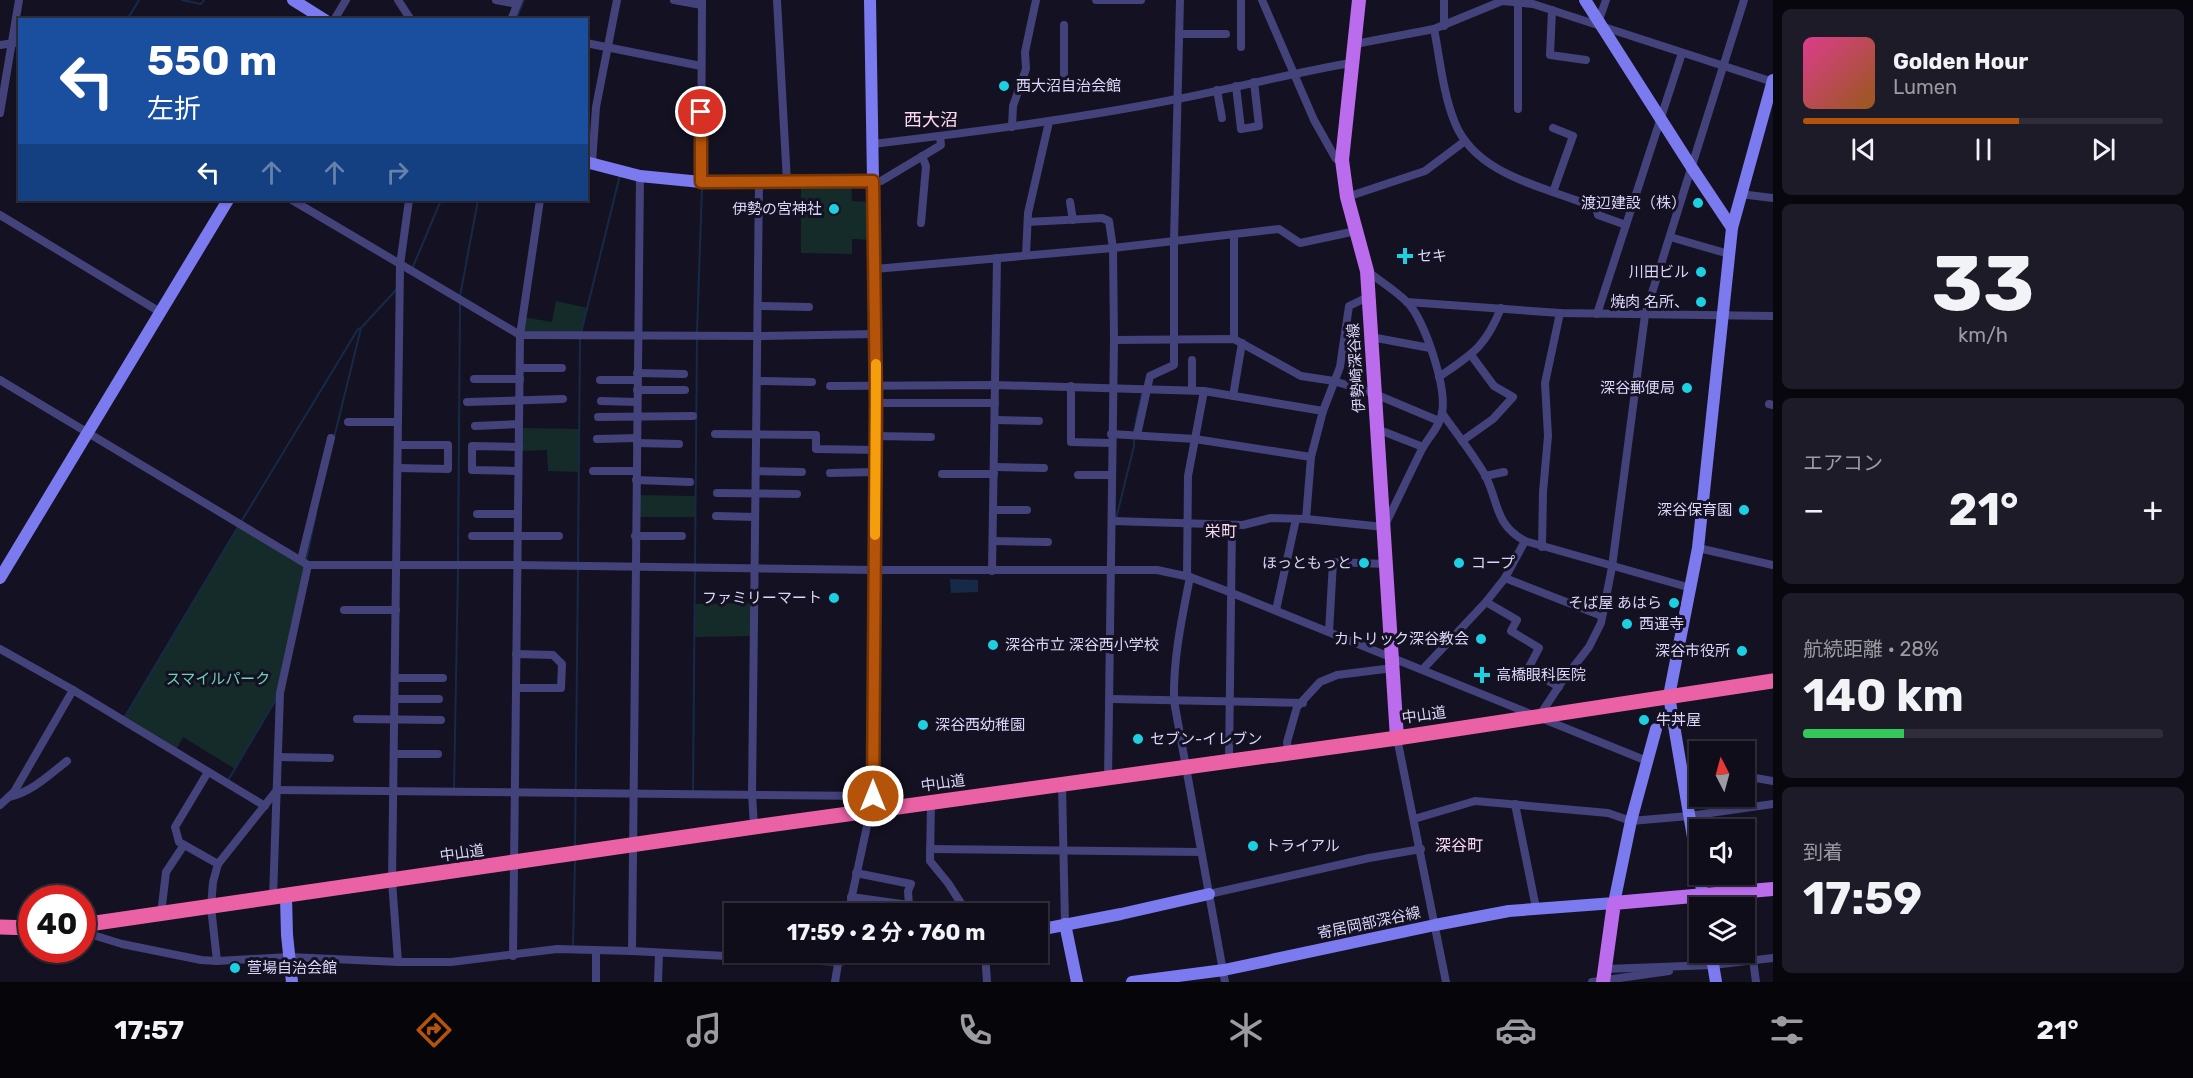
<!DOCTYPE html>
<html lang="ja">
<meta charset="utf-8">
<style>
body{margin:0;font-family:Rubik,"Noto Sans JP",sans-serif;background:#1d1b27;color:#f1f3f6;height:100vh;display:flex;flex-direction:column;font-size:22px;white-space:nowrap}
*{box-sizing:border-box;margin:0}
p{font-size:20px;color:#9b9ca2}
.icon{flex:none;width:33px;height:33px;fill:none;stroke:currentColor;stroke-width:2;stroke-linecap:round;stroke-linejoin:round}
.map{position:relative;flex:1;overflow:hidden}
.sheet{display:flex;flex-direction:column;gap:9px;padding:9px;background:#08070e;width:420px}
.sheet>*{flex:none}
.hud{position:absolute;left:18px;top:18px;width:570px;height:183px;border-radius:0px;box-shadow:0 2px 4px #0004,0 0 0 2px #2f2d39;background:#1a4fa0;color:#fff;overflow:hidden}
.needle{width:39px;rotate:354deg}
.tools{position:absolute;left:1689px;top:741px;display:grid;gap:12px}
.tools a{display:grid;place-items:center;width:66px;height:66px;border-radius:0px;background:#0f0d1a;box-shadow:0 2px 4px #0004,0 0 0 2px #2f2d39;font-size:30px}
.speed{position:absolute;left:18px;top:885px;display:flex;gap:12px;font-size:30px;font-weight:700;text-align:center}
.speed>*{display:grid;place-content:center;width:78px;height:78px;border-radius:50%;background:#0f0d1a;box-shadow:0 2px 4px #0004,0 0 0 2px #2f2d39;line-height:1}
.speed .limit{border:9px solid #d22;background:#fff;color:#111}
.pin{position:absolute;display:grid;place-items:center;width:51px;height:51px;color:#fff;margin:-26px;border:3px solid #fff;border-radius:50%;box-shadow:0 2px 6px #0007}
.me{position:absolute;width:66px;margin:-33px;rotate:0deg;stroke-linejoin:round;filter:drop-shadow(0 0 4px #0008)}
.turn{display:flex;align-items:center;gap:21px;height:126px;padding:0 30px;font-size:27px}
.turn .icon{width:78px;height:78px;stroke-width:2.5}
.turn b{display:block;font-size:42px;line-height:51px}
.lanes{display:flex;align-items:center;height:57px;padding:0 30px;background:#0003;justify-content:center;gap:30px;direction:ltr}
.lanes .off{opacity:.35}
.big{font-size:45px;font-weight:700;line-height:1.1}
.sheet .tile{flex:1;display:flex;flex-direction:column;justify-content:center;gap:9px;min-width:0;padding:0 21px;border-radius:9px;background:#1d1b27}
.sheet .dial{align-items:center;gap:0}
.dial b{font-size:78px;line-height:1}
.song{display:flex;align-items:center;gap:18px}
.cover{width:72px;height:72px;border-radius:9px;background:linear-gradient(135deg,hsl(330 70% 55%),hsl(30 70% 35%))}
.played{height:6px;border-radius:3px;background:linear-gradient(90deg,#b45309 60%,#2f2d39 60%)}
.keys{display:flex;justify-content:space-around;direction:ltr}
.heat{display:flex;justify-content:space-between;align-items:center;font-size:33px;direction:ltr}
.charge{height:9px;border-radius:4px;background:linear-gradient(90deg,#34c759 28%,#2f2d39 0)}
.trip{position:absolute;left:724px;top:903px;width:324px;height:60px;border-radius:0px;background:#0f0d1a;box-shadow:0 2px 4px #0004,0 0 0 2px #2f2d39;font-weight:700;line-height:60px;text-align:center}
.tab-bar{display:flex;height:96px;justify-content:space-around;align-items:center;background:#06050a;color:#9b9ca2}
.tab-bar .icon{width:42px;height:42px}
.tab-bar .active{color:#b45309}
.tab-bar b{font-size:27px;color:#f1f3f6}
main{display:flex;flex:1;min-height:0}
.map>svg:first-child{display:block}
</style>
<main>
<div class="map">
<svg width="1773" height="982" viewBox="0 0 1773 982">
<rect width="100%" height="100%" fill="#141122"/>
<!-- green -->
<g fill="#152b2a">
<path d="M851,181L852,201L873,202L874,240L852,239V254L801,253V182Z"/>
<path d="M556,301L588,308L580,336L520,335L523,317L552,322Z"/>
<path d="M519,428L580,429L579,472L548,471L547,450L519,451Z"/>
<path d="M636,495L696,496L695,517H636Z"/>
<path d="M240,525L308,565L280,693L235,769L183,737L175,752L123,720Z"/>
<path d="M754,603L753,636L694,637L695,604Z"/>
</g>
<!-- water -->
<path fill="#162a47" d="M950,579L978,580V592L951,593Z"/>
<g fill="none" stroke-linecap="round" stroke-linejoin="round">
<!-- stream -->
<g stroke="#162a47" stroke-width="2">
<path d="M182,0L201,4L204,0"/>
<path d="M127,20L139,0"/>
<path d="M516,20L524,0"/>
<path d="M412,269L441,200"/>
<path d="M460,296L478,200"/>
<path d="M697,332L702,188"/>
<path d="M581,333L620,175"/>
<path d="M1134,431L1142,393"/>
<path d="M334,438L361,328L396,290"/>
<path d="M1116,519L1134,446V437"/>
<path d="M241,522L358,329L361,328"/>
<path d="M306,561L316,514"/>
<path d="M458,563L460,302"/>
<path d="M578,563L580,338"/>
<path d="M124,718L238,527"/>
<path d="M227,782L275,701L276,693"/>
<path d="M454,788L458,569"/>
<path d="M693,791L697,338"/>
<path d="M575,848L578,569"/>
<path d="M573,947L575,860"/>
</g>
<!-- street -->
<g stroke="#43427b" stroke-width="8">
<path d="M398,0L411,20"/>
<path d="M496,0L517,4"/>
<path d="M674,0L702,5"/>
<path d="M777,0L787,182"/>
<path d="M1096,0H1141"/>
<path d="M1241,0V47"/>
<path d="M1262,0L1314,120L1336,159L1342,160"/>
<path d="M1444,0V26"/>
<path d="M1552,10L1550,55L1586,60"/>
<path d="M1597,19L1600,17L1606,0"/>
<path d="M334,20L346,0"/>
<path d="M511,20L519,0"/>
<path d="M1434,29C1440,59 1443,94 1455,123C1477,177 1548,187 1596,208L1598,215L1626,225"/>
<path d="M1179,34H1226"/>
<path d="M586,43L701,66"/>
<path d="M1355,44L1434,29L1502,1L1533,4L1773,82"/>
<path d="M0,45L20,42"/>
<path d="M1064,74V25"/>
<path d="M1236,86L1241,129L1259,126L1254,82"/>
<path d="M1217,90L1222,118"/>
<path d="M1518,109V2"/>
<path d="M0,113L19,0"/>
<path d="M1012,127L1013,106L1026,69L1025,52L1036,0"/>
<path d="M1553,128L1573,136L1553,192"/>
<path d="M873,144C975,132 1076,119 1177,99C1235,88 1292,73 1351,63"/>
<path d="M592,163L596,107L617,0"/>
<path d="M873,181H881L941,145L940,136"/>
<path d="M701,182L702,0"/>
<path d="M1740,194L1773,198"/>
<path d="M1347,197L1425,171L1465,141"/>
<path d="M292,200L520,335L758,336L876,334"/>
<path d="M1070,202L1073,220"/>
<path d="M0,215L160,312"/>
<path d="M1028,222L1102,218L1109,221L1113,248L1114,340L1108,779"/>
<path d="M921,223L926,166L922,156"/>
<path d="M1234,235V339"/>
<path d="M1670,237L1729,254"/>
<path d="M1026,255L1028,213L1049,122"/>
<path d="M875,269L1113,248L1279,229L1300,243L1356,231"/>
<path d="M1407,302L1560,313L1773,316"/>
<path d="M758,306L809,307"/>
<path d="M1597,314L1682,53"/>
<path d="M1371,337L1430,348"/>
<path d="M1114,340L1234,339L1301,376L1334,381L1375,394L1439,421"/>
<path d="M1192,360V390"/>
<path d="M520,368H562"/>
<path d="M637,373L684,374"/>
<path d="M1439,377C1472,354 1485,348 1501,308"/>
<path d="M474,379H520"/>
<path d="M0,380L308,565H517L874,570H1157L1190,577L1232,593L1647,761"/>
<path d="M600,380H637"/>
<path d="M757,381L812,382"/>
<path d="M830,386L995,385L1204,391L1323,411"/>
<path d="M1071,386V442L1111,443"/>
<path d="M637,390H685"/>
<path d="M1233,396L1242,343"/>
<path d="M601,401L637,402"/>
<path d="M467,402L563,399"/>
<path d="M876,403H995"/>
<path d="M1769,404L1773,405"/>
<path d="M1442,413C1456,433 1473,454 1485,475C1499,502 1494,524 1525,541L1691,588"/>
<path d="M598,417L693,416"/>
<path d="M995,420L1039,421"/>
<path d="M348,422H398"/>
<path d="M475,426L519,424"/>
<path d="M1377,429L1423,447"/>
<path d="M715,434L816,435V449L876,450"/>
<path d="M1111,434L1195,439L1311,457"/>
<path d="M1137,435L1150,376L1174,365V240L1180,0"/>
<path d="M876,436L931,437"/>
<path d="M597,439L637,438"/>
<path d="M1462,441L1493,419L1513,397L1494,386L1471,355"/>
<path d="M637,443L679,444"/>
<path d="M994,467L1044,468"/>
<path d="M398,468L448,469V445H398"/>
<path d="M518,471L472,470V446L519,447"/>
<path d="M593,471H636"/>
<path d="M756,471L802,472"/>
<path d="M830,473L875,472"/>
<path d="M942,474H994"/>
<path d="M1078,475H1112"/>
<path d="M1485,476L1504,472"/>
<path d="M636,480L690,482"/>
<path d="M717,493L797,494"/>
<path d="M993,510H1027"/>
<path d="M477,514H518"/>
<path d="M716,516L755,517"/>
<path d="M1306,519L1311,457L1323,411L1340,367L1349,306L1368,297"/>
<path d="M1112,521L1243,525L1271,518L1306,519L1384,527C1397,501 1409,475 1422,449C1428,438 1440,426 1442,413C1447,388 1425,320 1407,302C1395,290 1380,281 1367,271"/>
<path d="M472,536H559"/>
<path d="M635,536H682"/>
<path d="M993,541L1048,542"/>
<path d="M1542,547L1543,492L1548,436L1545,383L1560,313"/>
<path d="M1698,548L1773,565"/>
<path d="M301,560L331,438"/>
<path d="M992,571L997,258"/>
<path d="M1187,576L1188,476L1204,391"/>
<path d="M1190,577C1182,618 1173,658 1174,701L1225,982"/>
<path d="M1505,578L1602,616"/>
<path d="M1486,602L1517,620L1511,631L1539,648L1528,669L1559,687"/>
<path d="M344,610H396"/>
<path d="M1276,610L1296,519"/>
<path d="M1329,632L1333,562L1386,564"/>
<path d="M0,649L73,690L265,806"/>
<path d="M1423,669L1486,602L1505,578L1525,541"/>
<path d="M396,678H443"/>
<path d="M516,688H561L562,664L553,655L516,654"/>
<path d="M396,699H439"/>
<path d="M1110,699L1303,703"/>
<path d="M1540,715L1561,683L1589,647L1601,623L1612,567L1645,315L1744,0"/>
<path d="M357,719L441,720"/>
<path d="M1397,738L1446,982"/>
<path d="M1288,752L1287,742L1297,707L1320,682L1337,675L1393,668"/>
<path d="M395,754H438"/>
<path d="M278,757L330,758"/>
<path d="M1229,760L1232,525"/>
<path d="M1694,768L1700,769"/>
<path d="M208,772L175,827L179,842L218,864"/>
<path d="M1744,776L1773,781"/>
<path d="M1062,785L1065,924"/>
<path d="M277,790L873,796"/>
<path d="M9,797C32,792 49,775 67,761"/>
<path d="M931,803L930,861L948,883L968,914"/>
<path d="M1515,804L1536,908"/>
<path d="M0,805L14,792L73,690"/>
<path d="M1414,819L1475,801L1608,813L1631,821L1689,816L1773,804"/>
<path d="M754,827L752,794L759,182"/>
<path d="M930,849L1201,852"/>
<path d="M1209,894L1369,858L1421,849"/>
<path d="M851,897L909,905L908,891L911,884L856,873"/>
<path d="M273,898L280,693L308,565"/>
<path d="M161,914L166,872L184,845"/>
<path d="M848,914L870,812"/>
<path d="M82,926L93,935L122,944L201,960L217,961L289,957L398,962H451L557,949L632,951L838,962L904,952"/>
<path d="M632,951L640,176"/>
<path d="M985,952L987,982"/>
<path d="M513,956L520,335L540,200"/>
<path d="M1753,960L1756,982"/>
<path d="M217,961L211,907L213,882L218,864L277,790"/>
<path d="M398,962L392,881L400,265L409,200"/>
<path d="M1606,969L1713,965L1773,958"/>
<path d="M596,982V951"/>
<path d="M658,982L659,953"/>
<path d="M835,982L840,952"/>
<path d="M1592,982L1669,971"/>
</g>
<!-- secondary -->
<g stroke="#7b7aee" stroke-width="12">
<path d="M293,0L325,20"/>
<path d="M870,0L873,181"/>
<path d="M1585,0L1692,168L1732,228"/>
<path d="M586,162L640,176L701,182L873,181L876,403L873,796L870,812"/>
<path d="M0,578L228,200"/>
<path d="M286,897L287,935L292,982"/>
<path d="M1705,908L1669,696L1698,548L1732,228L1773,80"/>
<path d="M1065,924L1077,982"/>
<path d="M1038,930L1121,914L1209,894"/>
<path d="M1711,952L1716,982"/>
<path d="M1132,982L1224,970L1435,925L1509,911L1614,903L1631,821L1656,729"/>
</g>
<!-- primary -->
<g stroke="#ba6cec" stroke-width="14">
<path d="M1359,0L1342,160L1347,197L1367,271L1397,738"/>
<path d="M1603,982L1614,903L1773,889"/>
</g>
<!-- highway -->
<g stroke="#eb61a5" stroke-width="15">
<path d="M82,925L754,827L1397,738L1773,681"/>
<path d="M0,927L32,928"/>
</g>
</g>
<g fill="none" stroke-linecap="round" stroke-linejoin="round">
<!-- route casing -->
<g stroke="#753606" stroke-width="15">
<path id="route" d="M701,112V182L873,181L876,403L873,796"/>
</g>
<!-- route -->
<use href="#route" stroke="#b45309" stroke-width="10"/>
<!-- slow -->
<path stroke="#f59e0b" stroke-width="10" d="M875,535L876,364"/>
</g>
<!-- markers -->
<g fill="#1cd0e1" stroke="#141122" stroke-width="2">
<circle cx="1004" cy="86" r="6"/>
<circle cx="1698" cy="203" r="6"/>
<circle cx="834" cy="209" r="6"/>
<path d="M1402 247h6v6h6v6h-6v6h-6v-6h-6v-6h6z"/>
<circle cx="1701" cy="272" r="6"/>
<circle cx="1701" cy="302" r="6"/>
<circle cx="1687" cy="388" r="6"/>
<circle cx="1744" cy="510" r="6"/>
<circle cx="1364" cy="563" r="6"/>
<circle cx="1459" cy="563" r="6"/>
<circle cx="834" cy="598" r="6"/>
<circle cx="1674" cy="603" r="6"/>
<circle cx="1627" cy="624" r="6"/>
<circle cx="1481" cy="639" r="6"/>
<circle cx="993" cy="645" r="6"/>
<circle cx="1742" cy="651" r="6"/>
<path d="M1479 666h6v6h6v6h-6v6h-6v-6h-6v-6h6z"/>
<circle cx="1644" cy="720" r="6"/>
<circle cx="923" cy="725" r="6"/>
<circle cx="1138" cy="739" r="6"/>
<circle cx="1253" cy="846" r="6"/>
<circle cx="235" cy="968" r="6"/>
</g>
<g text-anchor="middle" stroke-width="6" stroke-linejoin="round" paint-order="stroke">
<!-- poi labels -->
<g font-size="15" fill="#dbd7fa" stroke="#141122" text-anchor="start">
<text x="1016" y="91">西大沼自治会館</text>
<text x="1686" y="208" text-anchor="end">渡辺建設（株）</text>
<text x="822" y="214" text-anchor="end">伊勢の宮神社</text>
<text x="1417" y="261">セキ</text>
<text x="1689" y="277" text-anchor="end">川田ビル</text>
<text x="1689" y="307" text-anchor="end">焼肉 名所、</text>
<text x="1675" y="393" text-anchor="end">深谷郵便局</text>
<text x="1732" y="515" text-anchor="end">深谷保育園</text>
<text x="1352" y="568" text-anchor="end">ほっともっと</text>
<text x="1471" y="568">コープ</text>
<text x="822" y="603" text-anchor="end">ファミリーマート</text>
<text x="1662" y="608" text-anchor="end">そば屋 あはら</text>
<text x="1639" y="629">西運寺</text>
<text x="1469" y="644" text-anchor="end">カトリック深谷教会</text>
<text x="1005" y="650">深谷市立 深谷西小学校</text>
<text x="1730" y="656" text-anchor="end">深谷市役所</text>
<text x="1496" y="680">高橋眼科医院</text>
<text x="1656" y="725">牛丼屋</text>
<text x="935" y="730">深谷西幼稚園</text>
<text x="1150" y="744">セブン-イレブン</text>
<text x="1265" y="851">トライアル</text>
<text x="247" y="973">萱場自治会館</text>
</g>
<!-- street labels -->
<g font-size="15" fill="#dbd7fa" stroke="#141122">
<text transform="translate(1356 368) rotate(-94)" y="5">伊勢崎深谷線</text>
<text transform="translate(1424 715) rotate(-8)" y="5">中山道</text>
<text transform="translate(943 783) rotate(-8)" y="5">中山道</text>
<text transform="translate(462 853) rotate(-8)" y="5">中山道</text>
<text transform="translate(1369 923) rotate(-12)" y="5">寄居岡部深谷線</text>
</g>
<!-- park labels -->
<g font-size="15" fill="#6cd1b6" stroke="#141122">
<text x="218" y="684">スマイルパーク</text>
</g>
<!-- neighbourhood labels -->
<g font-size="16" fill="#fad9ef" stroke="#141122">
<text x="1221" y="537">栄町</text>
<text x="1459" y="851">深谷町</text>
</g>
<!-- quarter labels -->
<g font-size="18" fill="#fad9ef" stroke="#141122">
<text x="931" y="126">西大沼</text>
</g>
</g>
</svg>
<div class="tools">
<a><svg class="needle" viewBox="-14 -14 28 28"><path d="M0-13l5 13h-10z" fill="#e53935"/><path d="M0 13l5-13h-10z" fill="#9b9ca2"/></svg></a>
<a><svg class="icon" aria-label="sound" viewBox="0 0 24 24"><path d="M4 9h4l5-4v14l-5-4H4zM17 9q2 3 0 6"/></svg></a>
<a><svg class="icon" aria-label="layers" viewBox="0 0 24 24"><path d="M12 4l9 5-9 5-9-5zM3 14l9 5 9-5"/></svg></a>
</div>
<div class="speed"><div class="limit">40</div></div>
<div class="pin" style="left:701px;top:112px;background:#d93025"><svg class="icon" aria-label="arrive" viewBox="0 0 24 24"><path d="M6 21V4h12l-3 4 3 4H6"/></svg></div>
<svg class="me" style="left:873px;top:796px" viewBox="-20 -20 40 40"><circle r="17" fill="#b45309" stroke="#fff" stroke-width="3"/><path d="M0-11L8 9 0 5-8 9z" fill="#fff"/></svg>
<div class="trip">17:59 · 2 分 · 760 m</div>
<div class="hud">
<div class="turn"><svg class="icon" aria-label="left" viewBox="0 0 24 24"><path d="M17 20v-9H6M10 6l-5 5 5 5"/></svg><div><b>550 m</b>左折</div></div>
<div class="lanes"><svg class="icon" aria-label="left" viewBox="0 0 24 24"><path d="M17 20v-9H6M10 6l-5 5 5 5"/></svg><svg class="icon off" aria-label="ahead" viewBox="0 0 24 24"><path d="M12 20V5M6 11l6-6 6 6"/></svg><svg class="icon off" aria-label="ahead" viewBox="0 0 24 24"><path d="M12 20V5M6 11l6-6 6 6"/></svg><svg class="icon off" aria-label="right" viewBox="0 0 24 24"><path d="M7 20v-9h11M14 6l5 5-5 5"/></svg></div>
</div>
</div>
<section class="sheet">
<div class="tile">
<div class="song"><i class="cover"></i><div><b>Golden Hour</b><p>Lumen</p></div></div>
<div class="played"></div>
<div class="keys"><svg class="icon" aria-label="previous" viewBox="0 0 24 24"><path d="M18 5L8 12l10 7zM5 5v14"/></svg><svg class="icon" aria-label="pause" viewBox="0 0 24 24"><path d="M8 5v14M16 5v14"/></svg><svg class="icon" aria-label="next" viewBox="0 0 24 24"><path d="M6 5l10 7-10 7zM19 5v14"/></svg></div>
</div>
<div class="tile dial"><b>33</b><p>km/h</p></div>
<div class="tile"><p>エアコン</p>
<div class="heat"><a>−</a><b class="big">21°</b><a>+</a></div>
</div>
<div class="tile"><p>航続距離 · 28%</p><b class="big">140 km</b><div class="charge"></div></div>
<div class="tile"><p>到着</p><b class="big">17:59</b></div>
</section>
</main>
<nav class="tab-bar">
<b>17:57</b>
<svg class="icon active" aria-label="directions" viewBox="0 0 24 24"><path d="M12 3l9 9-9 9-9-9zM9 14v-3h6M13 9l2 2-2 2"/></svg>
<svg class="icon" aria-label="music" viewBox="0 0 24 24"><path d="M9 18V5l10-2v13"/><circle cx="6" cy="18" r="3"/><circle cx="16" cy="16" r="3"/></svg>
<svg class="icon" aria-label="phone" viewBox="0 0 24 24"><path d="M5 4h4l2 5-3 2q2 4 5 5l2-3 5 2v4C11 20 4 13 5 4z"/></svg>
<svg class="icon" aria-label="climate" viewBox="0 0 24 24"><path d="M12 3v18M4 7l16 10M4 17L20 7"/></svg>
<svg class="icon" aria-label="car" viewBox="0 0 24 24"><path d="M5 17H2v-5l4-1 3-4h7l3 4 3 1v5h-3M9 17h6M6 11h13"/><circle cx="7" cy="17" r="2"/><circle cx="17" cy="17" r="2"/></svg>
<svg class="icon" aria-label="filters" viewBox="0 0 24 24"><path d="M4 7h16M4 17h16"/><circle cx="9" cy="7" r="2"/><circle cx="15" cy="17" r="2"/></svg>
<b>21°</b>
</nav>
